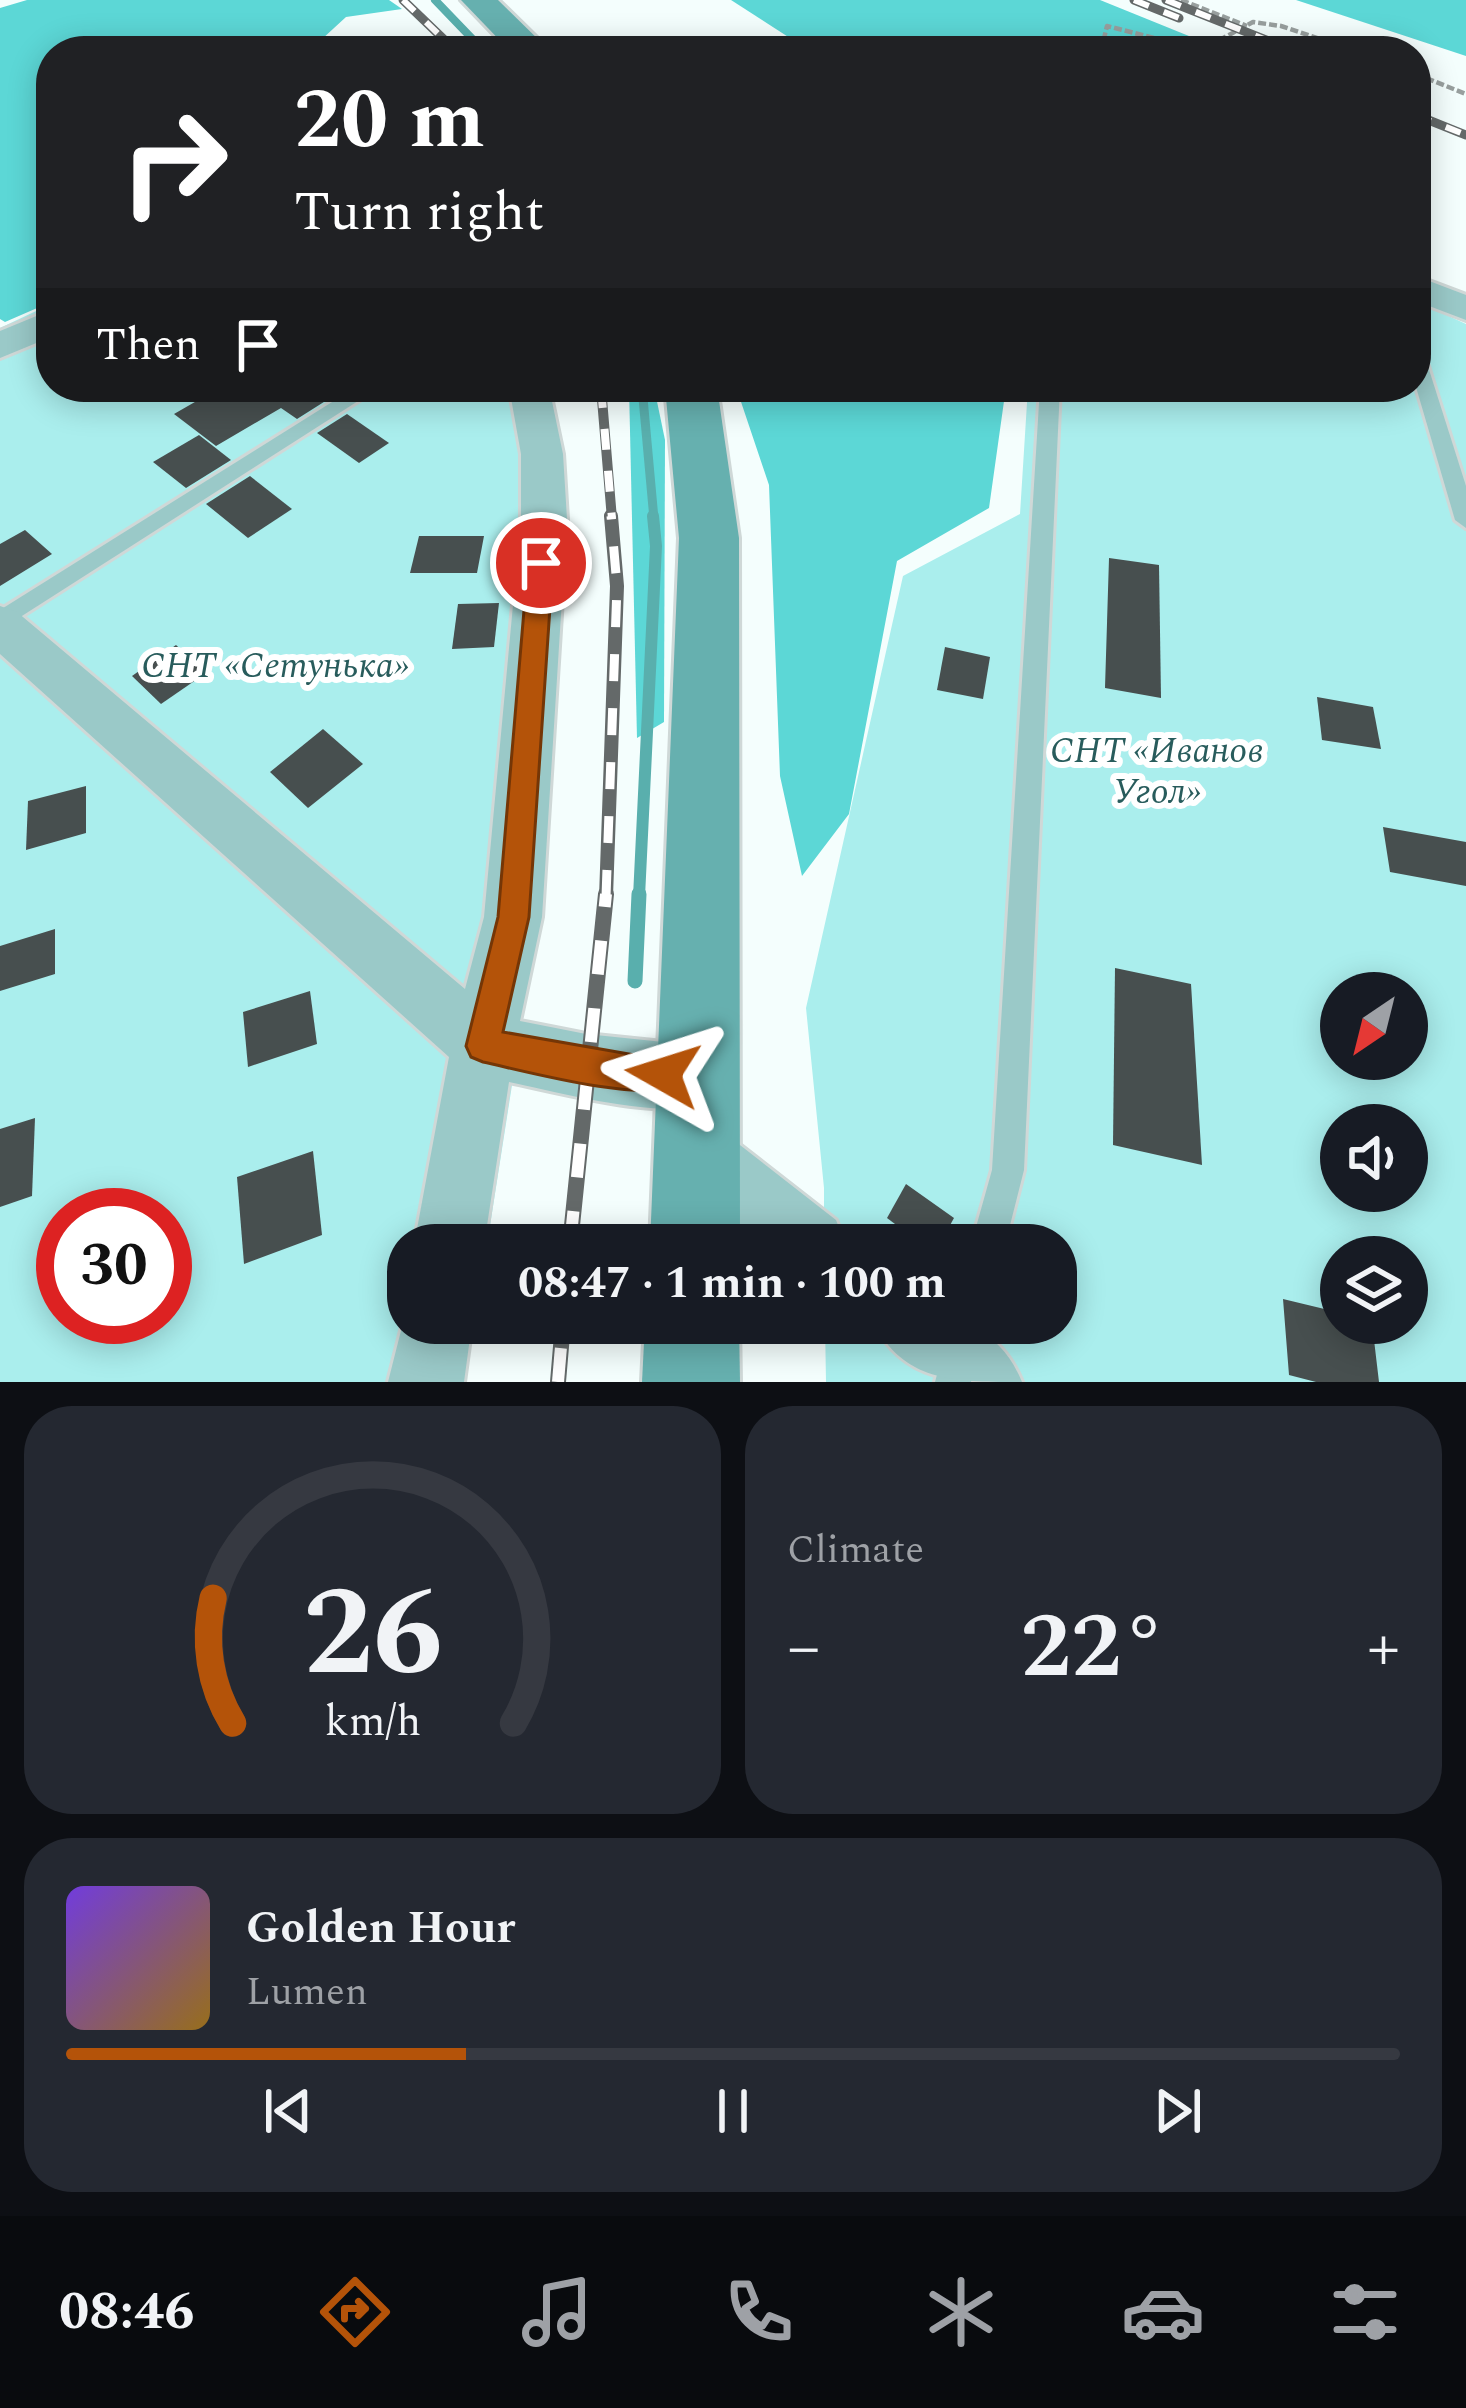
<!DOCTYPE html>
<meta charset="utf-8">
<style>
body{margin:0;font-family:Spectral,serif;background:#242831;color:#f1f3f6;height:100vh;display:flex;flex-direction:column;font-size:45px;white-space:nowrap}
*{box-sizing:border-box;margin:0}
p{font-size:39px;color:#9ea1a6}
.icon{flex:none;width:66px;height:66px;fill:none;stroke:currentColor;stroke-width:2;stroke-linecap:round;stroke-linejoin:round}
.map{position:relative;height:1382px;overflow:hidden}
.side{display:flex;flex-direction:column;gap:24px;padding:24px;background:#0d0f14;flex:1}
.side>*{flex:none}
.top-card{position:absolute;left:36px;top:36px;width:1395px;height:366px;border-radius:48px;box-shadow:0 6px 30px #0003;background:#202124;color:#fff;overflow:hidden}
.needle{width:78px;rotate:215deg}
.tools{position:absolute;left:1320px;top:972px;display:grid;gap:24px}
.tools a{display:grid;place-items:center;width:108px;height:108px;border-radius:50%;background:#171b24;box-shadow:0 6px 30px #0003;font-size:60px}
.speed{position:absolute;left:36px;top:1188px;display:flex;gap:24px;font-size:60px;font-weight:700;text-align:center}
.speed>*{display:grid;place-content:center;width:156px;height:156px;border-radius:50%;background:#171b24;box-shadow:0 6px 30px #0003;line-height:1}
.speed .limit{border:18px solid #d22;background:#fff;color:#111}
.pin{position:absolute;display:grid;place-items:center;width:102px;height:102px;color:#fff;margin:-51px;border:6px solid #fff;border-radius:50%;box-shadow:0 3px 12px #0007}
.me{position:absolute;width:132px;margin:-66px;rotate:276deg;stroke-linejoin:round;filter:drop-shadow(0 0 9px #0008)}
.turn{display:flex;align-items:center;gap:42px;height:252px;padding:0 60px;font-size:54px}
.turn .icon{width:156px;height:156px;stroke-width:2.5}
.turn b{display:block;font-size:84px;line-height:102px}
.then{display:flex;align-items:center;height:114px;padding:0 60px;background:#0003;gap:24px;font-size:45px}
.big{font-size:90px;font-weight:700;line-height:1.1}
.side .widget{flex:1;display:flex;flex-direction:column;justify-content:center;gap:18px;min-width:0;padding:0 42px;border-radius:48px;background:#242831}
.side .dial{align-items:center;gap:0}
.dial svg{height:312px;overflow:visible;fill:none;stroke:#363941;stroke-width:7;stroke-linecap:round;text-anchor:middle}
.dial text{fill:#f1f3f6;stroke:none}
.song{display:flex;align-items:center;gap:36px}
.cover{width:144px;height:144px;border-radius:18px;background:linear-gradient(135deg,hsl(260 70% 55%),hsl(40 70% 35%))}
.played{height:12px;border-radius:6px;background:linear-gradient(90deg,#b45309 30%,#363941 30%)}
.keys{display:flex;justify-content:space-around;direction:ltr}
.heat{display:flex;justify-content:space-between;align-items:center;font-size:66px;direction:ltr}
.side .tiles{flex:1;display:grid;gap:24px;grid-template-columns:1fr 1fr}
.widget:last-child{grid-column:span 2}
.trip{position:absolute;left:387px;top:1224px;width:690px;height:120px;border-radius:48px;background:#171b24;box-shadow:0 6px 30px #0003;font-weight:700;line-height:120px;text-align:center}
.dock{display:flex;height:192px;justify-content:space-around;align-items:center;background:#090b0e;color:#9ea1a6}
.dock .icon{width:84px;height:84px}
.dock .selected{color:#b45309}
.dock b{font-size:54px;color:#f1f3f6}
.map>svg:first-child{display:block}
</style>
<div class="map">
<svg width="1466" height="1382" viewBox="0 0 1466 1382">
<rect width="100%" height="100%" fill="#f4fefd"/>
<!-- green -->
<g fill="#aaeeed" fill-rule="evenodd">
<path d="M1416,301L1466,324V1382H826L825,1323H1056V1245H824V1188L806,1008L903,576L1020,514L1028,387H1416ZM1341,993H1407V1059H1341ZM1341,1125H1407V1191H1341ZM1341,1257H1407V1323H1341Z"/>
<path d="M51,304V387H549L533,951L487,1245H408V1323H474L465,1382H0V328ZM63,1215H165V1317H63Z"/>
</g>
<!-- forest -->
<g fill="#5cd7d6">
<path d="M27,0H389L402,9L346,17L309,51H51V302L5,322L0,319V8Z"/>
<path d="M731,0H1100L1226,51H810Z"/>
<path d="M1296,0H1466V56Z"/>
<path d="M629,387H654L665,440L664,722L637,738Z"/>
<path d="M736,387H1006L989,508L897,561L849,814L802,876L780,776L769,485Z"/>
</g>
<g fill="none" stroke-linecap="round" stroke-linejoin="round">
<!-- stream-far3 -->
<path stroke="#59afad" stroke-width="8" d="M435,0L484,51"/>
<!-- stream-far2 -->
<path stroke="#59afad" stroke-width="9" d="M642,387L654,519"/>
<!-- stream-far1 -->
<path stroke="#59afad" stroke-width="12" d="M639,897L656,546L653,516"/>
<!-- stream -->
<path stroke="#59afad" stroke-width="15" d="M635,981L639,894"/>
</g>
<!-- building -->
<g fill="#474f4f">
<path d="M221,387H316L312,390L327,400L297,419L281,408L216,446L174,414Z"/>
<path d="M347,414L389,443L359,463L317,433Z"/>
<path d="M199,435L231,460L186,488L153,462Z"/>
<path d="M250,476L292,509L248,538L206,504Z"/>
<path d="M25,530L52,554L0,586V544Z"/>
<path d="M419,536H484L477,573H410Z"/>
<path d="M1109,558L1159,565L1161,698L1105,688Z"/>
<path d="M499,603L494,647L452,649L458,604Z"/>
<path d="M176,645L206,673L161,704L132,676Z"/>
<path d="M945,647L990,657L983,699L937,690Z"/>
<path d="M1317,697L1373,707L1381,749L1322,740Z"/>
<path d="M323,729L363,764L308,808L270,772Z"/>
<path d="M86,786V833L26,850L28,801Z"/>
<path d="M1383,827L1466,842V886L1390,872Z"/>
<path d="M55,929V974L0,991V946Z"/>
<path d="M1115,968L1191,984L1202,1165L1113,1145Z"/>
<path d="M310,991L317,1044L248,1067L243,1012Z"/>
<path d="M35,1118L32,1196L0,1207V1129Z"/>
<path d="M313,1151L322,1235L244,1264L237,1177Z"/>
<path d="M906,1184L954,1218L939,1245H923L887,1218Z"/>
<path d="M1283,1299L1341,1313V1323H1372L1379,1382H1316L1289,1375Z"/>
</g>
<g fill="none" stroke-linecap="round" stroke-linejoin="round">
<!-- service casing -->
<g stroke="#cfd8d7" stroke-width="6">
<g id="service">
<path d="M1416,351L1425,357L1466,486V528L1455,520L1416,387Z"/>
<path d="M356,387H380L0,630V610Z"/>
<path d="M1040,387H1060L1024,1170L1005,1245H971L992,1170Z"/>
<path d="M951,1323H985L971,1382H935Z"/>
</g>
</g>
<!-- minor casing -->
<g stroke="#cfd8d7" stroke-width="6">
<g id="minor">
<path d="M1416,276L1466,295V320L1416,301Z"/>
<path d="M51,310V337L0,358V331Z"/>
<path d="M509,387H549L563,454L567,519L542,917L520,1021L586,1034L702,1046L725,1055L734,1078L725,1101C671,1123 567,1094 509,1082L484,1245H414L449,1057L0,654V606L17,612L465,989L484,917L521,519V454Z"/>
<path d="M698,1121L722,1131L836,1220L846,1245H756L674,1179L664,1155L674,1131Z"/>
<path d="M408,1303V1323H472L464,1382H388Z"/>
<path d="M874,1323C939,1323 992,1310 1022,1382C954,1382 904,1382 874,1323Z"/>
</g>
</g>
<!-- secondary casing -->
<g stroke="#cfd8d7" stroke-width="6">
<g id="secondary">
<path d="M461,0H498L550,51H510Z"/>
<path d="M665,387H717L739,538L740,1245H650L679,538Z"/>
<path d="M645,1323H739L740,1382H642Z"/>
</g>
</g>
<!-- path -->
<g stroke="#989f9e" stroke-width="4.5" stroke-dasharray="8 3" stroke-linecap="butt">
<path d="M1181,0L1247,26"/>
<path d="M1101,51L1107,26L1201,50L1253,22L1281,26L1356,51"/>
<path d="M1416,74L1466,94"/>
</g>
<!-- service -->
<use href="#service" fill="#9ac9c8" fill-rule="evenodd"/>
<!-- minor -->
<use href="#minor" fill="#9ac9c8" fill-rule="evenodd"/>
<!-- secondary -->
<use href="#secondary" fill="#66b0af" fill-rule="evenodd"/>
<!-- rail-far3 casing -->
<g stroke="#646969" stroke-width="9">
<g id="rail-far3">
<path d="M403,0L456,51"/>
<path d="M1134,0L1179,18"/>
<path d="M1166,0L1294,51"/>
<path d="M1416,115L1466,135"/>
</g>
</g>
<!-- rail-far2 casing -->
<g stroke="#646969" stroke-width="10">
<path id="rail-far2" d="M601,387L612,519"/>
</g>
<!-- rail-far1 casing -->
<g stroke="#646969" stroke-width="14">
<path id="rail-far1" d="M606,897L617,586L611,516"/>
</g>
<!-- rail casing -->
<g stroke="#646969" stroke-width="16">
<g id="rail">
<path d="M570,1245L606,894"/>
<path d="M558,1382L563,1323"/>
</g>
</g>
<!-- rail-far3 -->
<use href="#rail-far3" stroke="#fff" stroke-width="6" stroke-dasharray="16" stroke-linecap="butt"/>
<!-- rail-far2 -->
<use href="#rail-far2" stroke="#fff" stroke-width="8" stroke-dasharray="21" stroke-linecap="butt"/>
<!-- rail-far1 -->
<use href="#rail-far1" stroke="#fff" stroke-width="9" stroke-dasharray="27" stroke-linecap="butt"/>
<!-- rail -->
<use href="#rail" stroke="#fff" stroke-width="12" stroke-dasharray="34" stroke-linecap="butt"/>
</g>
<!-- route -->
<path fill="#b45309" stroke="#753606" stroke-width="3" d="M541,554L553,563L529,917L503,1032L675,1062L681,1074L675,1086C639,1102 525,1071 483,1062L471,1057L466,1046L498,917L528,563Z"/>
<g text-anchor="middle" stroke-width="12" stroke-linejoin="round" paint-order="stroke">
<!-- park labels -->
<g font-size="36" font-style="italic" fill="#285c5c" stroke="#fff">
<text x="275" y="677">СНТ «Сетунька»</text>
<text x="1157" y="762">СНТ «Иванов<tspan x="1157" dy="41">Угол»</tspan></text>
</g>
</g>
</svg>
<div class="tools">
<a><svg class="needle" viewBox="-14 -14 28 28"><path d="M0-13l5 13h-10z" fill="#e53935"/><path d="M0 13l5-13h-10z" fill="#9ea1a6"/></svg></a>
<a><svg class="icon" aria-label="sound" viewBox="0 0 24 24"><path d="M4 9h4l5-4v14l-5-4H4zM17 9q2 3 0 6"/></svg></a>
<a><svg class="icon" aria-label="layers" viewBox="0 0 24 24"><path d="M12 4l9 5-9 5-9-5zM3 14l9 5 9-5"/></svg></a>
</div>
<div class="speed"><div class="limit">30</div></div>
<div class="pin" style="left:541px;top:563px;background:#d93025"><svg class="icon" aria-label="arrive" viewBox="0 0 24 24"><path d="M6 21V4h12l-3 4 3 4H6"/></svg></div>
<svg class="me" style="left:663px;top:1074px" viewBox="-20 -20 40 40"><path d="M0-17L14 15 0 8-14 15z" fill="#b45309" stroke="#fff" stroke-width="4"/></svg>
<div class="trip">08:47 · 1 min · 100 m</div>
<div class="top-card">
<div class="turn"><svg class="icon" aria-label="right" viewBox="0 0 24 24"><path d="M7 20v-9h11M14 6l5 5-5 5"/></svg><div><b>20 m</b>Turn right</div></div>
<div class="then">Then<svg class="icon" aria-label="arrive" viewBox="0 0 24 24"><path d="M6 21V4h12l-3 4 3 4H6"/></svg></div>
</div>
</div>
<section class="side">
<div class="tiles">
<div class="widget dial"><svg viewBox="0 0 100 80">
<path d="M14 69A42 42 0 1 1 86 69"/>
<path d="M14 69A42 42 0 0 1 9 37" stroke="#b45309"/>
<text x="50" y="56" font-size="32" font-weight="700">26</text>
<text x="50" y="72" font-size="11">km/h</text>
</svg></div>
<div class="widget"><p>Climate</p>
<div class="heat"><a>−</a><b class="big">22°</b><a>+</a></div>
</div>
<div class="widget">
<div class="song"><i class="cover"></i><div><b>Golden Hour</b><p>Lumen</p></div></div>
<div class="played"></div>
<div class="keys"><svg class="icon" aria-label="previous" viewBox="0 0 24 24"><path d="M18 5L8 12l10 7zM5 5v14"/></svg><svg class="icon" aria-label="pause" viewBox="0 0 24 24"><path d="M8 5v14M16 5v14"/></svg><svg class="icon" aria-label="next" viewBox="0 0 24 24"><path d="M6 5l10 7-10 7zM19 5v14"/></svg></div>
</div>
</div>
</section>
<nav class="dock">
<b>08:46</b>
<svg class="icon selected" aria-label="directions" viewBox="0 0 24 24"><path d="M12 3l9 9-9 9-9-9zM9 14v-3h6M13 9l2 2-2 2"/></svg>
<svg class="icon" aria-label="music" viewBox="0 0 24 24"><path d="M9 18V5l10-2v13"/><circle cx="6" cy="18" r="3"/><circle cx="16" cy="16" r="3"/></svg>
<svg class="icon" aria-label="phone" viewBox="0 0 24 24"><path d="M5 4h4l2 5-3 2q2 4 5 5l2-3 5 2v4C11 20 4 13 5 4z"/></svg>
<svg class="icon" aria-label="climate" viewBox="0 0 24 24"><path d="M12 3v18M4 7l16 10M4 17L20 7"/></svg>
<svg class="icon" aria-label="car" viewBox="0 0 24 24"><path d="M5 17H2v-5l4-1 3-4h7l3 4 3 1v5h-3M9 17h6M6 11h13"/><circle cx="7" cy="17" r="2"/><circle cx="17" cy="17" r="2"/></svg>
<svg class="icon" aria-label="filters" viewBox="0 0 24 24"><path d="M4 7h16M4 17h16"/><circle cx="9" cy="7" r="2"/><circle cx="15" cy="17" r="2"/></svg>
</nav>
